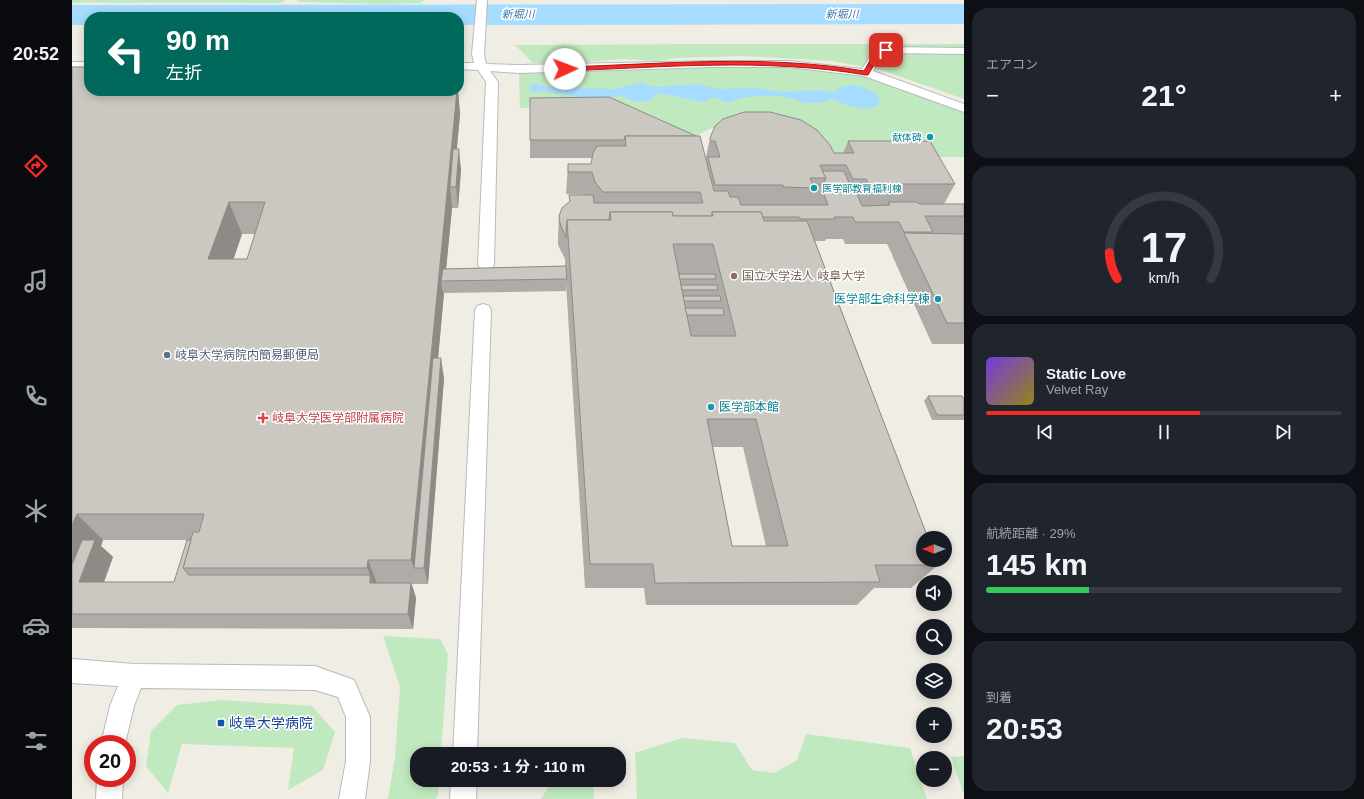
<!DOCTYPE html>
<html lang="ja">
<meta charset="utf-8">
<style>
body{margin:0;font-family:Helvetica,"Noto Sans JP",sans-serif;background:#20242c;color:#f1f3f6;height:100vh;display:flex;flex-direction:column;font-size:15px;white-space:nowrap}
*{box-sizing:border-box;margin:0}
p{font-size:13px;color:#9ea1a6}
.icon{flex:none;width:22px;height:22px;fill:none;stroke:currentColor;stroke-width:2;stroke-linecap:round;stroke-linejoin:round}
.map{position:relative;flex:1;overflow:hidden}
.drawer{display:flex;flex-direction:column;gap:8px;padding:8px;background:#0d0f14;width:400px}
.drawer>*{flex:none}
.guide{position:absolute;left:12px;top:12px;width:380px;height:84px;border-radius:16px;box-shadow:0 2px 10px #0003;background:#00695c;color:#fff;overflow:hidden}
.needle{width:26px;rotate:270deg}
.controls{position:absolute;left:844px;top:531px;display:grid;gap:8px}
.controls a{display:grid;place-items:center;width:36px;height:36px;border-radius:50%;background:#171b24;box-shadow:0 2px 10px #0003;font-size:20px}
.speed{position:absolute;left:12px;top:735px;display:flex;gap:8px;font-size:20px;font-weight:700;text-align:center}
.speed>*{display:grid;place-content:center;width:52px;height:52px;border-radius:50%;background:#171b24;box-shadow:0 2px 10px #0003;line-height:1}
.speed .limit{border:6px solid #d22;background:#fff;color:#111}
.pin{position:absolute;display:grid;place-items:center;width:34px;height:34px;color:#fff;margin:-17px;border-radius:8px;box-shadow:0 2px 6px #0006}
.me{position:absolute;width:44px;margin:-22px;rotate:88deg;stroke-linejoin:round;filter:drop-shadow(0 0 3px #0008)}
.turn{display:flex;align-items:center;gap:14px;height:84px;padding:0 16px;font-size:18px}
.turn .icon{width:52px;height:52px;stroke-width:2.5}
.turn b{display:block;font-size:28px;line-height:34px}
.big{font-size:30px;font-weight:700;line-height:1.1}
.drawer .tile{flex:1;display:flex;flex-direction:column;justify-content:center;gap:6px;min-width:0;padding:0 14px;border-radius:16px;background:#20242c}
.drawer .dial{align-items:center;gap:0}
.dial svg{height:104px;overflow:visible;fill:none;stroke:#363941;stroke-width:7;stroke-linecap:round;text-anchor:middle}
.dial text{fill:#f1f3f6;stroke:none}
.song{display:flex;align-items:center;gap:12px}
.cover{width:48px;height:48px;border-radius:6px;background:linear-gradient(135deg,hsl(260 70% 55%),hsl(50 70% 35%))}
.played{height:4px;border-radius:2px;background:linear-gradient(90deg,#f52b25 60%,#363941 60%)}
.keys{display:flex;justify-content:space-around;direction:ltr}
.heat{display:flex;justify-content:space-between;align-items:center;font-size:22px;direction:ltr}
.charge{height:6px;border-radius:3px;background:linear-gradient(90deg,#34c759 29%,#363941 0)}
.trip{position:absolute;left:338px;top:747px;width:216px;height:40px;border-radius:16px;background:#171b24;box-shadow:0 2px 10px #0003;font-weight:700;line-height:40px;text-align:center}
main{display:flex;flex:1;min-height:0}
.tabs{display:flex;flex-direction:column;width:72px;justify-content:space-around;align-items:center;background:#090b0e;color:#9ea1a6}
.tabs .icon{width:28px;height:28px}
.tabs .on{color:#f52b25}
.tabs b{font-size:18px;color:#f1f3f6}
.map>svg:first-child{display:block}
</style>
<main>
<nav class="tabs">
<b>20:52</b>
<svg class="icon on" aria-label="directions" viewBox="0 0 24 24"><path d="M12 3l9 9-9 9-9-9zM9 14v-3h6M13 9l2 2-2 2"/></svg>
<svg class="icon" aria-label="music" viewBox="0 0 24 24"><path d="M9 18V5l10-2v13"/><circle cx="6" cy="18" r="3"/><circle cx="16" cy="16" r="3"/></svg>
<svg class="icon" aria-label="phone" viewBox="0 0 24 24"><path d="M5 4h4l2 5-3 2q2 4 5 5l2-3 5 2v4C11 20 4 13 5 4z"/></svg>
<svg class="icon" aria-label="climate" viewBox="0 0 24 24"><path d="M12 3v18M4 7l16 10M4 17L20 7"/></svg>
<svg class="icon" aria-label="car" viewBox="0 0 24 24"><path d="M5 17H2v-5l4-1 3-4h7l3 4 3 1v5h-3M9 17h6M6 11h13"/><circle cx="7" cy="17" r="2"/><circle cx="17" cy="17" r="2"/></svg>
<svg class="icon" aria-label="filters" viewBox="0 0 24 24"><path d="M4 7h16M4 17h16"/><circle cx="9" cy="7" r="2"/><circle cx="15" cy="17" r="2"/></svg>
</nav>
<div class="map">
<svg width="892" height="799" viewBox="0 0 892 799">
<rect width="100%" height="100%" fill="#f0ede4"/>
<!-- green -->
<g fill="#c1e9bf">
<path d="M0,0H214L208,3C156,3 104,2 52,3C34,3 18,2 0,3Z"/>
<path d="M224,0H353L348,3L310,4L228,2Z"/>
<path d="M637,44H892V99L809,70L760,61L671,56L604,58L586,61L550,59L502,63H461L443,45Z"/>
<path d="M689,67L761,70L791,75L892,111V157H762L660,124L637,129L611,143L518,105L448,108L447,73L595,68Z"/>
<path d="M311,636L368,639L376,654L369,754H345V780H367L366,795L364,799H316L323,757L328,687Z"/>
<path d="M150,700L240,706L263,732L251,770L216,790L222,748L110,744L96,793L74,766L79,731L105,705Z"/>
<path d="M734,734L838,748L855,799H565L563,753L610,738L663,743L680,770L702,773L725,760Z"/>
<path d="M892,756V795L879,757Z"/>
<path d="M490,780H521L522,799H469L477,786Z"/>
</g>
<!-- water -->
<path fill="#a5dcff" d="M569,82L582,87L627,84L645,89L686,88L710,92L751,90L761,93C775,80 790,86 805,94L808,103C793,116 775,104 759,99L752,103H733L711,96H690L673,97L656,103L643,97L631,102L587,93L577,101L566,102L548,96L536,99L513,98L470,91L462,92L456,88L463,83L475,87L544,89Z"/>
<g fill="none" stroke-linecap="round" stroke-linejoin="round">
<!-- river -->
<path fill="#a5dcff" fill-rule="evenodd" d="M892,4V24L387,25V17H17V25H0V5Z"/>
<!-- lane casing -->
<g stroke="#b7bbbf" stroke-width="2">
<g id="lane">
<path d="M405,0H415L412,54L414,64L447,65L639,61H717L790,69L799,55L814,47L892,48V54L816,53L808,59L801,71L892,104V112L792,76L717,67H639L447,73L418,71L426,82L422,265L419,269L414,270L409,269L406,265L414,82L406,70L387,69V63H402L400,54Z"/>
<rect x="0" y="62" width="17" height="6"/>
<path d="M411,304L417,306L419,310L405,754H381L403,310L405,306Z"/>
<path d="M0,659L62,664L243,666L282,680L298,717V761L293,799H267L274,761V717L266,697L243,690L69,688L62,706L53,744H29L38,706L46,686L0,683Z"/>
<path d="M25,778H51L50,799H24Z"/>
<path d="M379,780H405L404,799H378Z"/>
</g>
</g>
<!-- lane -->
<use href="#lane" fill="#fff" fill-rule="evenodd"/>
</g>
<!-- wall -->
<g fill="#afaba6" fill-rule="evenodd">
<path d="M0,67L17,91H386L388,114L385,149L389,170L386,208H380L374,269L493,266V259L486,245V237L487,216L497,202V195H518L494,194L496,164H519L520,158H458V98L634,157L638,138L762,153H771L776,141L883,184L872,204H892V344H860L820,255L821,254H820L815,244H773L771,239H754L753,241H743L866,565L839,588H802L785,605H574L572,588H513L494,283V291L372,293L366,358L372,378L356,584H340L344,598L341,629L0,628ZM170,234H183L175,259H161ZM646,335V336H619H646ZM641,447H671L694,546H660ZM31,540H119L102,582H32L41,557L29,546Z"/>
<path d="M856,396L892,399V420H860L852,401Z"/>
</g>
<!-- shaded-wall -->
<g fill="#8e8b87">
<path d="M385,91H386L388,114L381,187H378L380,208L373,281H369L371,293H372L347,568H342L339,560Z"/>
<path d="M387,149L389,170L386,208L384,187Z"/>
<path d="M157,202L170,234L151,291L136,259Z"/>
<path d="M369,358L372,378L356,584L352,568Z"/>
<path d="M5,514L31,540L29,546L41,557L26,598L0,588V525Z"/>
<path d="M296,560L305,583V591L295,568Z"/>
<path d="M298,575L304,591L298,583Z"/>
<path d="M339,583L344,598L341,629L336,614Z"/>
</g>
<!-- building -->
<g fill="#cbc7c1" stroke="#8e8b87" fill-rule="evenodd">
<path d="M0,67H17V91H385L339,560H296L295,568H111L121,532H127L132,514H5L0,525ZM157,202H193L175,259H136Z"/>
<path d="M537,97L624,136H553L552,140H458V98Z"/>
<path d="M672,112H698L729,120L745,130L758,145L762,153H782L776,141H858L883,184H828L829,187H798L794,179H781L774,165H748L754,178H738L742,188L711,187V185H643L636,157H648L643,141H639L638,138L643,126L651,119Z"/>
<path d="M553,136H628L642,191H656L658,197H666L669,205H756L748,184H751L754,178L750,171H772L778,185H781L790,206L818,205L816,202H845L847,204H892V216H853L861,232H832L827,222H783L781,217H762L763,219H728L727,217H691L689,212H640V216H601L600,212H538L537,220H495L494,230V238L488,223L487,216L490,208L498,201L497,195H521L522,203H631L628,192H531L523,182L520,172H496V164H519L521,153L525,146H554Z"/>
<path d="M381,149H387L384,187H378Z"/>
<path d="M538,212H600L601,216H641L640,212H689L692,221H735L856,538H851V560H864L866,565H803L808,582L583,583L581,564H518L495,220H539ZM601,244H641L664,336H619ZM635,419H684L716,546H660Z"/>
<path d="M832,233L892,234V323H875Z"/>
<path d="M494,266L495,279L369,281L371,269Z"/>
<path d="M607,274H643L644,279H608Z"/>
<path d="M609,285H645L646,290H610Z"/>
<path d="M611,296H648L649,301H612Z"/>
<path d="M613,308H651L652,315H615Z"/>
<path d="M361,358H369L352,568H342Z"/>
<path d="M856,396H890L892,399V415H865Z"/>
<path d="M10,540H23L7,582H102L115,540H119L111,568L117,575H298V583H339L336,614H0V565Z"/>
</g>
<!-- route -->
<path fill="#f52b25" stroke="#9f1c18" d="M814,48L817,50L816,51L806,58L796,75H794C695,58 593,67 493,71L490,69L493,67C592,64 694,54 792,71L801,55Z"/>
<!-- markers -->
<g fill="#0f9aa8" stroke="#fff" stroke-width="1.5">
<circle cx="858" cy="137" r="4"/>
<circle cx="742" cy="188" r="4"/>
<circle cx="866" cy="299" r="4"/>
<circle cx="639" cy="407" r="4"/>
</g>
<circle fill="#8d6e63" stroke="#fff" stroke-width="1.5" cx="662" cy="276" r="4"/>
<circle fill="#5c6f8a" stroke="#fff" stroke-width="1.5" cx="95" cy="355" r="4"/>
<path fill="#e0444e" stroke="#fff" stroke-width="1.5" d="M189 412h4v4h4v4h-4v4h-4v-4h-4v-4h4z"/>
<rect fill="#1a4fb4" stroke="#fff" stroke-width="1.5" x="145" y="719" width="8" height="8" rx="2"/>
<g text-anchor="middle" stroke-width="3" stroke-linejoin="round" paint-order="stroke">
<!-- far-culture labels -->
<g font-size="10" fill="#0d838f" stroke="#fff" text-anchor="end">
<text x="850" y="141">献体碑</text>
<text x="750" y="192" text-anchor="start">医学部教育福利棟</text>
</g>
<!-- far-water labels -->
<g font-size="11" font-style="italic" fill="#3778b0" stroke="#fff">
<text x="446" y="18">新堀川</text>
<text x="770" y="18">新堀川</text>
</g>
<!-- education labels -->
<g font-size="12" fill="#785e54" stroke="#fff" text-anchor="start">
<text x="670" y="280">国立大学法人 岐阜大学</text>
</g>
<!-- culture labels -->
<g font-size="12" fill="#0d838f" stroke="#fff" text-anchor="end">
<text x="858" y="303">医学部生命科学棟</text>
<text x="647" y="411" text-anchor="start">医学部本館</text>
</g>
<!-- service labels -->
<g font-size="12" fill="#4e5e75" stroke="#fff" text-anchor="start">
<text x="103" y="359">岐阜大学病院内簡易郵便局</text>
</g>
<!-- health labels -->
<g font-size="12" fill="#be3a42" stroke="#fff" text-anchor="start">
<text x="200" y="422">岐阜大学医学部附属病院</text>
</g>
<!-- near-transit labels -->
<g font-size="14" fill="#164399" stroke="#fff" text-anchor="start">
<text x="157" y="728">岐阜大学病院</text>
</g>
</g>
</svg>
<div class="controls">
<a><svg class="needle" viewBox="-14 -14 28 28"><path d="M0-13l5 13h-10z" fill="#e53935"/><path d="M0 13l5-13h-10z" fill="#9ea1a6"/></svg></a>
<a><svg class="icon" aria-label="sound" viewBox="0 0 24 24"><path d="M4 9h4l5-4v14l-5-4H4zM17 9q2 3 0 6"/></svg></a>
<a><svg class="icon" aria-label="search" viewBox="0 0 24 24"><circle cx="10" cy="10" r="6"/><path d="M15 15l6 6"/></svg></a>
<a><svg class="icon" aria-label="layers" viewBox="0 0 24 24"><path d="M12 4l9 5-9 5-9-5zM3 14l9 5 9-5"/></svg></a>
<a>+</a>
<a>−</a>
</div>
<div class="speed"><div class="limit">20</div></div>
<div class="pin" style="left:814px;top:50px;background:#d93025"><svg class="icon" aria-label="arrive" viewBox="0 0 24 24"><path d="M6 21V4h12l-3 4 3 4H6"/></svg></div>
<svg class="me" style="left:493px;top:69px" viewBox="-20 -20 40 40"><circle r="19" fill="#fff"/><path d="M0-13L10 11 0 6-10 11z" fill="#f52b25"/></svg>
<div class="trip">20:53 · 1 分 · 110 m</div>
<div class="guide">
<div class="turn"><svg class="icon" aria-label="left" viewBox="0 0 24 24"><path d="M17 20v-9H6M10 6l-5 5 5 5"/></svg><div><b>90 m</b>左折</div></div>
</div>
</div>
<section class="drawer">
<div class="tile"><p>エアコン</p>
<div class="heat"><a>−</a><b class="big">21°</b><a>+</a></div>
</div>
<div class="tile dial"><svg viewBox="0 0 100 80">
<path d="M14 69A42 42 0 1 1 86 69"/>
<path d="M14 69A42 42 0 0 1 8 49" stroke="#f52b25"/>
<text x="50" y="56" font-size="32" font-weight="700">17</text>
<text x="50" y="72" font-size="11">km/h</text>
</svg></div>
<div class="tile">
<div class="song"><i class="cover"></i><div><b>Static Love</b><p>Velvet Ray</p></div></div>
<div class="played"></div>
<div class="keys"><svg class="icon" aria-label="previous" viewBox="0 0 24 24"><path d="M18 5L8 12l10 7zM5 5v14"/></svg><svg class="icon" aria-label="pause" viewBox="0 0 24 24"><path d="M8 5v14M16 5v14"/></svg><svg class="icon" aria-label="next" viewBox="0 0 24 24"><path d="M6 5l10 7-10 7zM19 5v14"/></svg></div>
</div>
<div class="tile"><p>航続距離 · 29%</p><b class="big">145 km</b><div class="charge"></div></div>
<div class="tile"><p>到着</p><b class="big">20:53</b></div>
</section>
</main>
